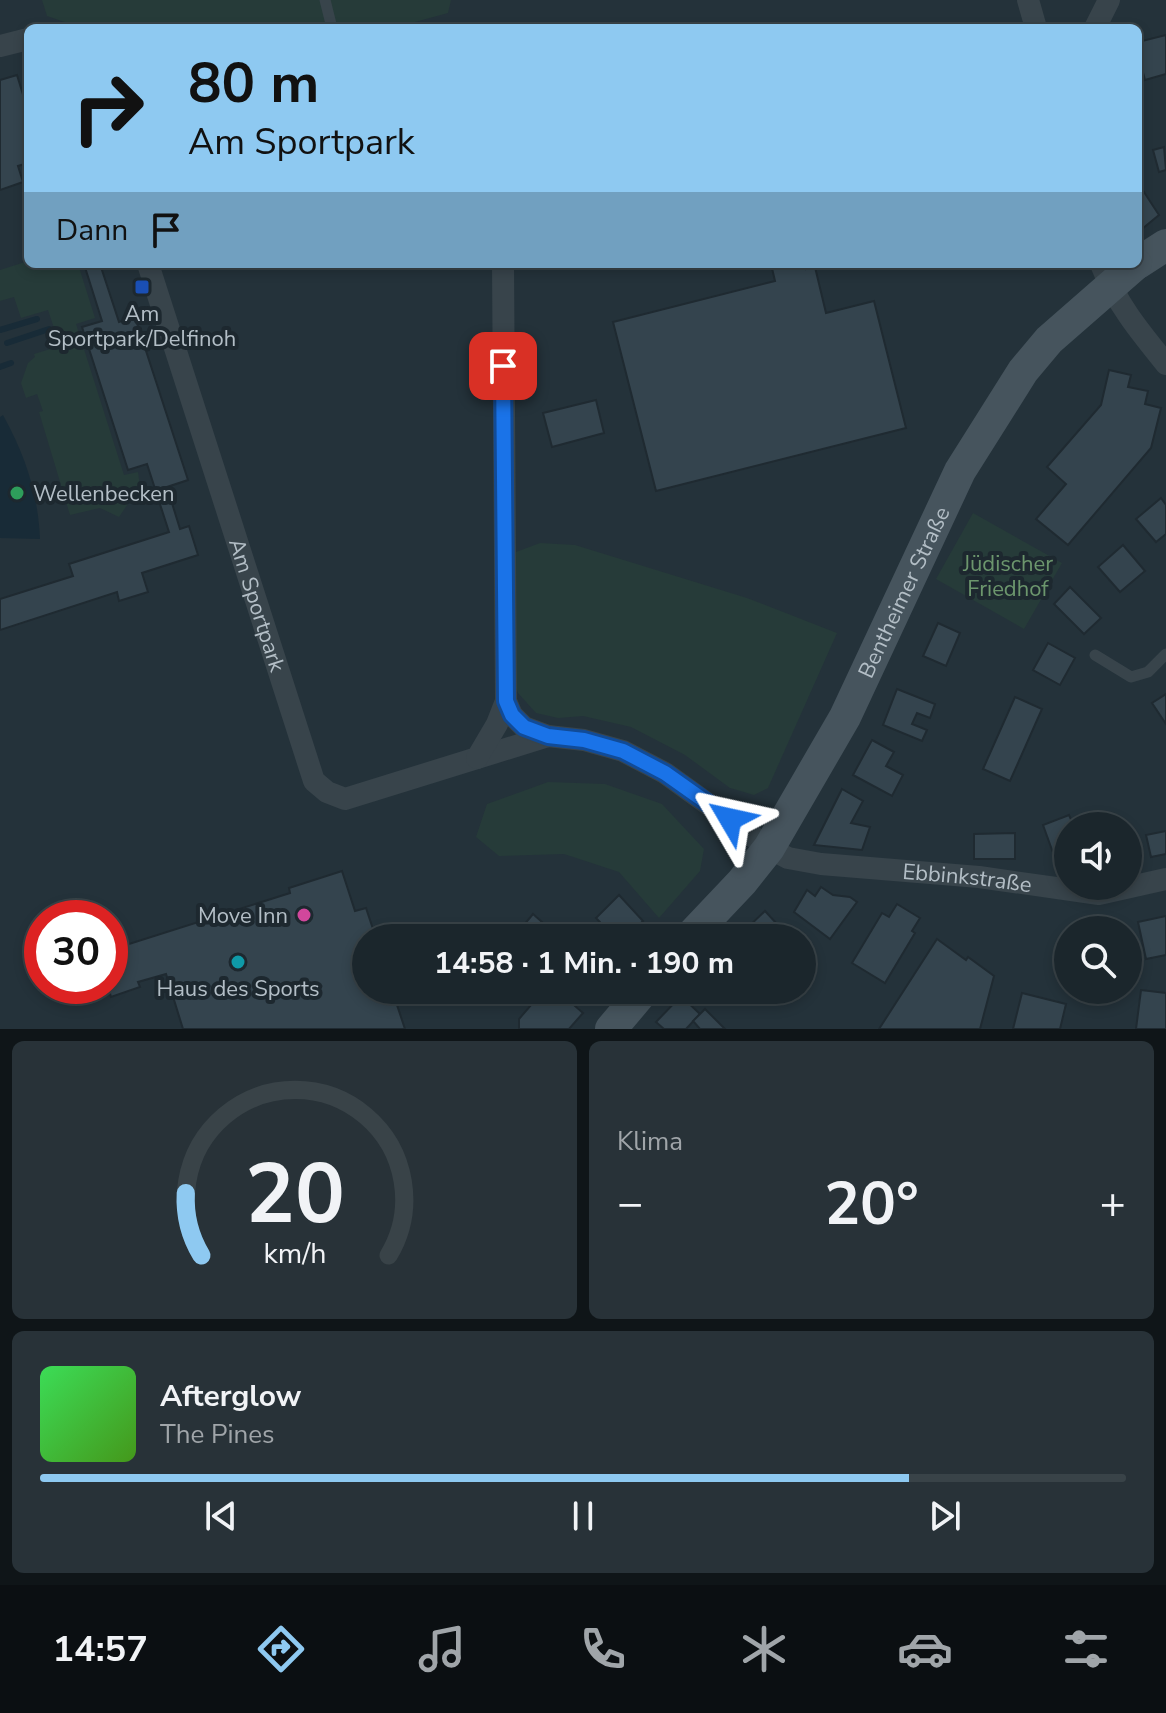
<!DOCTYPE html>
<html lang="de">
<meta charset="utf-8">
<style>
body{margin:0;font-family:"Nunito Sans",sans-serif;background:#283238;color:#f1f3f6;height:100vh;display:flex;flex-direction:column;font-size:30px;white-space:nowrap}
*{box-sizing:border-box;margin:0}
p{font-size:26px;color:#a0a5a9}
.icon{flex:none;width:44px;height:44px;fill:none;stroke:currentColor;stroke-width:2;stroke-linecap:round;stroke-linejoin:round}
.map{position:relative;height:1029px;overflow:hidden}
.details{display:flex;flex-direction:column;gap:12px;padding:12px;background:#0f1518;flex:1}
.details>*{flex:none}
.guide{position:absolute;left:24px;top:24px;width:1118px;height:244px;border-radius:12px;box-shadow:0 4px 12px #0003,0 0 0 2px #394348;background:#8ec9f1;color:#111;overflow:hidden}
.fabs{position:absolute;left:1054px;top:812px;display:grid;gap:16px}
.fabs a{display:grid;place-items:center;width:88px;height:88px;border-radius:50%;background:#1b262c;box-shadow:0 4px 12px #0003,0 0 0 2px #394348;font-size:40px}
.speed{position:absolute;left:24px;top:900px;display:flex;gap:16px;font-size:40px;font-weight:700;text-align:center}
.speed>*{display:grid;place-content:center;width:104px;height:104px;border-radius:50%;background:#1b262c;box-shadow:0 4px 12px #0003,0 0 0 2px #394348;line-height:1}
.speed .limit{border:12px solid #d22;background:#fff;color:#111}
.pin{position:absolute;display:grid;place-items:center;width:68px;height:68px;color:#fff;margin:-34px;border-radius:16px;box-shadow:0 4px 12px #0006}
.me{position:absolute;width:88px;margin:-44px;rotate:306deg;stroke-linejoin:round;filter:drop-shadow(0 0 6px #0008)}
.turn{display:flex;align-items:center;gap:28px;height:168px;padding:0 32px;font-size:36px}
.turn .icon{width:104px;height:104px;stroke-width:2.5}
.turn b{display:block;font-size:56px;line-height:68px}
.then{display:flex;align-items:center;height:76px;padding:0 32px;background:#0003;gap:16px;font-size:30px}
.big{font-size:60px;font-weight:700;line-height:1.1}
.details .card{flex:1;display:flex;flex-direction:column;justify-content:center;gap:12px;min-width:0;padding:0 28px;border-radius:12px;background:#283238}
.details .dial{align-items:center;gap:0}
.dial svg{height:208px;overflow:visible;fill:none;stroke:#394348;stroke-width:7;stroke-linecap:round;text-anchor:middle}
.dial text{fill:#f1f3f6;stroke:none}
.song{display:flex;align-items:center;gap:24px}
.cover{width:96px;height:96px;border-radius:12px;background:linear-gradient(135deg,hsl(130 70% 55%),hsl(100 70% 35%))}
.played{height:8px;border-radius:4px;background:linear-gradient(90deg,#8ec9f1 80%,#394348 80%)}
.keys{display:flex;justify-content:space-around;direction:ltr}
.heat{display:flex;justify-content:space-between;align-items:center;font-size:44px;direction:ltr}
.details .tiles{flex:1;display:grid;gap:12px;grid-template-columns:1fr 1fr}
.card:last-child{grid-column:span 2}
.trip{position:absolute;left:352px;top:924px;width:464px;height:80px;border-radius:40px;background:#1b262c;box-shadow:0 4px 12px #0003,0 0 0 2px #394348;font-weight:700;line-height:80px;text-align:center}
.tabs{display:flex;height:128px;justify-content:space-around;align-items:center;background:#0b0f12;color:#a0a5a9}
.tabs .icon{width:56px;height:56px}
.tabs .current{color:#8ec9f1}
.tabs b{font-size:36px;color:#f1f3f6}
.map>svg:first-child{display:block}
</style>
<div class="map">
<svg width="1166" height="1029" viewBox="0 0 1166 1029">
<rect width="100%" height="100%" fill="#24323a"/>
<!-- green -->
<g fill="#263b39">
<path d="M42,0H451L448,13L393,28H82L47,16Z"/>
<path d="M28,261V264H78L95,318L76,324L124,475L138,472L140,486L119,517L100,508L70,515L39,412L43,411L37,394L26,398L21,383L28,363L35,357L34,354L60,346L48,310L21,318L14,297L0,301V270Z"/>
<path d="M973,513L1062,563L1024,629L936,579Z"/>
<path d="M540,543L575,545L747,598L837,633L768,788L754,795L730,788L685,755L631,727L583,716L558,718L536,713L518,693L512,676L505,556Z"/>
<path d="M548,782L605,784L662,804L704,849L700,871L659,918L619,872L564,854L499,856L476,837L487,804Z"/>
</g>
<!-- water -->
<path fill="#182b37" d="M3,415C25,455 38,493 40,539L0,538V417Z"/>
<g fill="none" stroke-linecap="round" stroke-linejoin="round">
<!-- stream -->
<g stroke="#182b37" stroke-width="6">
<path d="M0,330L37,319"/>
<path d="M7,343L49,329"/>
<path d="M0,367L11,363"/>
</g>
</g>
<!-- building -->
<g fill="#34444e" stroke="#1f2a31" stroke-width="2">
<path d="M1166,35V74L1145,80L1138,54V42Z"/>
<path d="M17,75L28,111V163L18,166L23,182L0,190V80Z"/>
<path d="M1164,147L1166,170L1159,172L1153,150Z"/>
<path d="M1142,189L1159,215L1142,229L1138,223V190Z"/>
<path d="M84,264H100L119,322L135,317L188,480L167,487L180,529L189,526L198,555L142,573L148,592L119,601L117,592L0,630V599L73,576L69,564L169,532L147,464L128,470L82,327L102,321Z"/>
<path d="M771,264H805L806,269L815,267L826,313L874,301L906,428L656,491L613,322L775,281Z"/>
<path d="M1109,370L1131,375L1128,387L1148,391L1145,404L1161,408L1151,448L1068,545L1036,519L1066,484L1047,467L1101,405Z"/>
<path d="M596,400L604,433L552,447L543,413Z"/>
<path d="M1161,498L1166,505V534L1156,542L1136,519Z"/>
<path d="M1123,545L1145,571L1120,592L1098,567Z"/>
<path d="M1070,587L1101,618L1084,634L1054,604Z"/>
<path d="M938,623L960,633L946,666L923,656Z"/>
<path d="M1048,643L1075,658L1060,685L1033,670Z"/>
<path d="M897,689L935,704L930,718L917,713L912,724L927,730L922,741L883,725Z"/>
<path d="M1166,694V724L1152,703Z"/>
<path d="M1015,697L1042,709L1010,781L983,769Z"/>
<path d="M872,740L894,752L886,766L903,775L892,796L853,775Z"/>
<path d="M842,789L863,801L851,823L870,827L862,850L814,845Z"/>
<path d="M1069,815L1074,826H1068V856L1056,861L1043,825Z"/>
<path d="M1166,831V854L1151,857L1146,835Z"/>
<path d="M1015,833V859H974V834Z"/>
<path d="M342,871L355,911L366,908L376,938H366V990H392L405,1029H183L166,974L138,982L140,987L111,997L108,986H110V950L290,893L289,888Z"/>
<path d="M821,887L833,895L850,897L857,902L830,939L794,912L807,890L815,896Z"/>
<path d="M619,895L643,921L626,938H615L596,918Z"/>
<path d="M897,904L920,918L912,931L915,933L885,983L852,963L882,913L889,917Z"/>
<path d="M765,911L790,938H751L744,931Z"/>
<path d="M533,914L560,938H513Z"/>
<path d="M1166,916V955L1146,959L1138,922Z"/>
<path d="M937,939L966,960L968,957L994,976L980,1029H879Z"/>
<path d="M544,990H557L583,1013L569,1029H519V1019Z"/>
<path d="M1141,990L1166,993V1029H1136Z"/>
<path d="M1022,993L1066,1004L1060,1029H1013Z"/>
<path d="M681,996L700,1014L686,1029H664L656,1022Z"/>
<path d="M705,1009L725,1029H700L693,1021Z"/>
</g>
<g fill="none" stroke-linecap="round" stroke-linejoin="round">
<!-- lane -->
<g stroke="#38444b" stroke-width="11">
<path d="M325,0L332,28"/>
<path d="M1095,655L1131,677L1148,672L1166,654"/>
</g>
<!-- street -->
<g stroke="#38444b" stroke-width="22">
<path d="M1028,0L1036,28"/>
<path d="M1095,28L1109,0"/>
<path d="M0,46L28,39"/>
<path id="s1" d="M148,264L314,781L327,792L345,799L548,736"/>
<path d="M1101,264C1116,303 1140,332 1166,364"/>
<path id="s2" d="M506,701L512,715L524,727L548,736L584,740L623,751L665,773L769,848L788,858L821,864L979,877L1099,894L1166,879"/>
<path d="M477,758L497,724L506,701L503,264"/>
</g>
<!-- secondary -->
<g stroke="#46545d" stroke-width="32">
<path d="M1138,263L1166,245"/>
<path id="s3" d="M689,938L742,882L769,848L845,717L960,471L1023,371L1049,340L1136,264"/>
<path d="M611,1029L644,990"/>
</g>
</g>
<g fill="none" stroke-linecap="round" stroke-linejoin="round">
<!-- route casing -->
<g stroke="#114b97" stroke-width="20">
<path id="route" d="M503,366L506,701L512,715L524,727L548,736L584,740L623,751L665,773L730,819"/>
</g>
<!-- route -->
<use href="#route" stroke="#1a73e8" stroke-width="14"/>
</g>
<!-- markers -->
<rect fill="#1a4fb4" stroke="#1d282f" stroke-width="3" x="134" y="279" width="16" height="16" rx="4"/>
<circle fill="#2e9e5b" stroke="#1d282f" stroke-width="3" cx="17" cy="493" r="8"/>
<circle fill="#d1479c" stroke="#1d282f" stroke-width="3" cx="304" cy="915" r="8"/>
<circle fill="#0f9aa8" stroke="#1d282f" stroke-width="3" cx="238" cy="962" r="8"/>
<g text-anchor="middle" stroke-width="8" stroke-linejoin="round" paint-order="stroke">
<!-- poi labels -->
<g font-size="22" fill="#b3bec6" stroke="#1d282f">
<text x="142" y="321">Am<tspan x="142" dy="25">Sportpark/Delfinoh</tspan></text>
<text x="33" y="501" text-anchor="start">Wellenbecken</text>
<text x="288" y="923" text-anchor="end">Move Inn</text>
<text x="238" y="996">Haus des Sports</text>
</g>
<!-- park labels -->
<g font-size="22" fill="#6c966d" stroke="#1d282f">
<text x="1008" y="571">Jüdischer<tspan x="1008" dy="25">Friedhof</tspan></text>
</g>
<!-- street labels -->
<g font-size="22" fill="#b3bec6" stroke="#1d282f">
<text dy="8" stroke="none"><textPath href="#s3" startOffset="410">Bentheimer Straße</textPath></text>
<text dy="8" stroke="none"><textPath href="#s1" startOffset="358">Am Sportpark</textPath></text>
<text dy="8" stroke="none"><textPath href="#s2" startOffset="512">Ebbinkstraße</textPath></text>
</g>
</g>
</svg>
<div class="fabs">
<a><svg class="icon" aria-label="sound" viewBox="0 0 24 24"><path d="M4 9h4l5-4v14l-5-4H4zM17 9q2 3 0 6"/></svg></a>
<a><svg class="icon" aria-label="search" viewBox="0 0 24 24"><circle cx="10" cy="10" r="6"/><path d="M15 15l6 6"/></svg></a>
</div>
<div class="speed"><div class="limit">30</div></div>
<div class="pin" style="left:503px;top:366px;background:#d93025"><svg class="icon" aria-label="arrive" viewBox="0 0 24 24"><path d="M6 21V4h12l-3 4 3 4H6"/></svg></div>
<svg class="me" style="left:730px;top:819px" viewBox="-20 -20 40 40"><path d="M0-17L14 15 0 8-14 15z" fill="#1a73e8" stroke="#fff" stroke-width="4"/></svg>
<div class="trip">14:58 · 1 Min. · 190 m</div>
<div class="guide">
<div class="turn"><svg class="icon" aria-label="right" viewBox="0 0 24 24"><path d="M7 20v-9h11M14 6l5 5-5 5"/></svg><div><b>80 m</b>Am Sportpark</div></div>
<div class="then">Dann<svg class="icon" aria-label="arrive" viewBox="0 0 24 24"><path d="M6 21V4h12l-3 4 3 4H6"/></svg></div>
</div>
</div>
<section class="details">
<div class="tiles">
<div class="card dial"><svg viewBox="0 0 100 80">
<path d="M14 69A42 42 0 1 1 86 69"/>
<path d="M14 69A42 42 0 0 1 8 45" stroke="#8ec9f1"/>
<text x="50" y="56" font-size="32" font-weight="700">20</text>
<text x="50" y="72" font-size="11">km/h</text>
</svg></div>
<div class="card"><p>Klima</p>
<div class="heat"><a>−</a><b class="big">20°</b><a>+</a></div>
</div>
<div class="card">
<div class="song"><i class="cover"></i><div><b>Afterglow</b><p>The Pines</p></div></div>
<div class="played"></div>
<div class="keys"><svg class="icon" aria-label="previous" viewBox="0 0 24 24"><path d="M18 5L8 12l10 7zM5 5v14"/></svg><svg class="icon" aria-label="pause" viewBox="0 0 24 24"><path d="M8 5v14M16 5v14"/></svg><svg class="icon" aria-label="next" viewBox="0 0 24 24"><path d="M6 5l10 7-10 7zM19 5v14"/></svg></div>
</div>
</div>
</section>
<nav class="tabs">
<b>14:57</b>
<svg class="icon current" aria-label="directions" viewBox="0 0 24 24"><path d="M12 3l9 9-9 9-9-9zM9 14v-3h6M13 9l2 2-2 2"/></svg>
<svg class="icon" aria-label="music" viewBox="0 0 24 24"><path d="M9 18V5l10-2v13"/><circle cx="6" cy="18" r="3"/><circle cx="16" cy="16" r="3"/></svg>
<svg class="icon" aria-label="phone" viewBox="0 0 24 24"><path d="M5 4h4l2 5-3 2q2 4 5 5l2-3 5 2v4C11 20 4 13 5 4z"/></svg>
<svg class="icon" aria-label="climate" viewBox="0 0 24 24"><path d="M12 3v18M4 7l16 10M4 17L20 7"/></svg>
<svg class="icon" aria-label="car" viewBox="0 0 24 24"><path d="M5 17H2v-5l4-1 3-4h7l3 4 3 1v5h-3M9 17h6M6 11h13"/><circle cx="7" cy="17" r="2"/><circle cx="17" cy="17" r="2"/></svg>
<svg class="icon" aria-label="filters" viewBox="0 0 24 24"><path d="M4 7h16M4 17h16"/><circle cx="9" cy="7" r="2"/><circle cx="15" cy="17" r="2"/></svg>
</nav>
